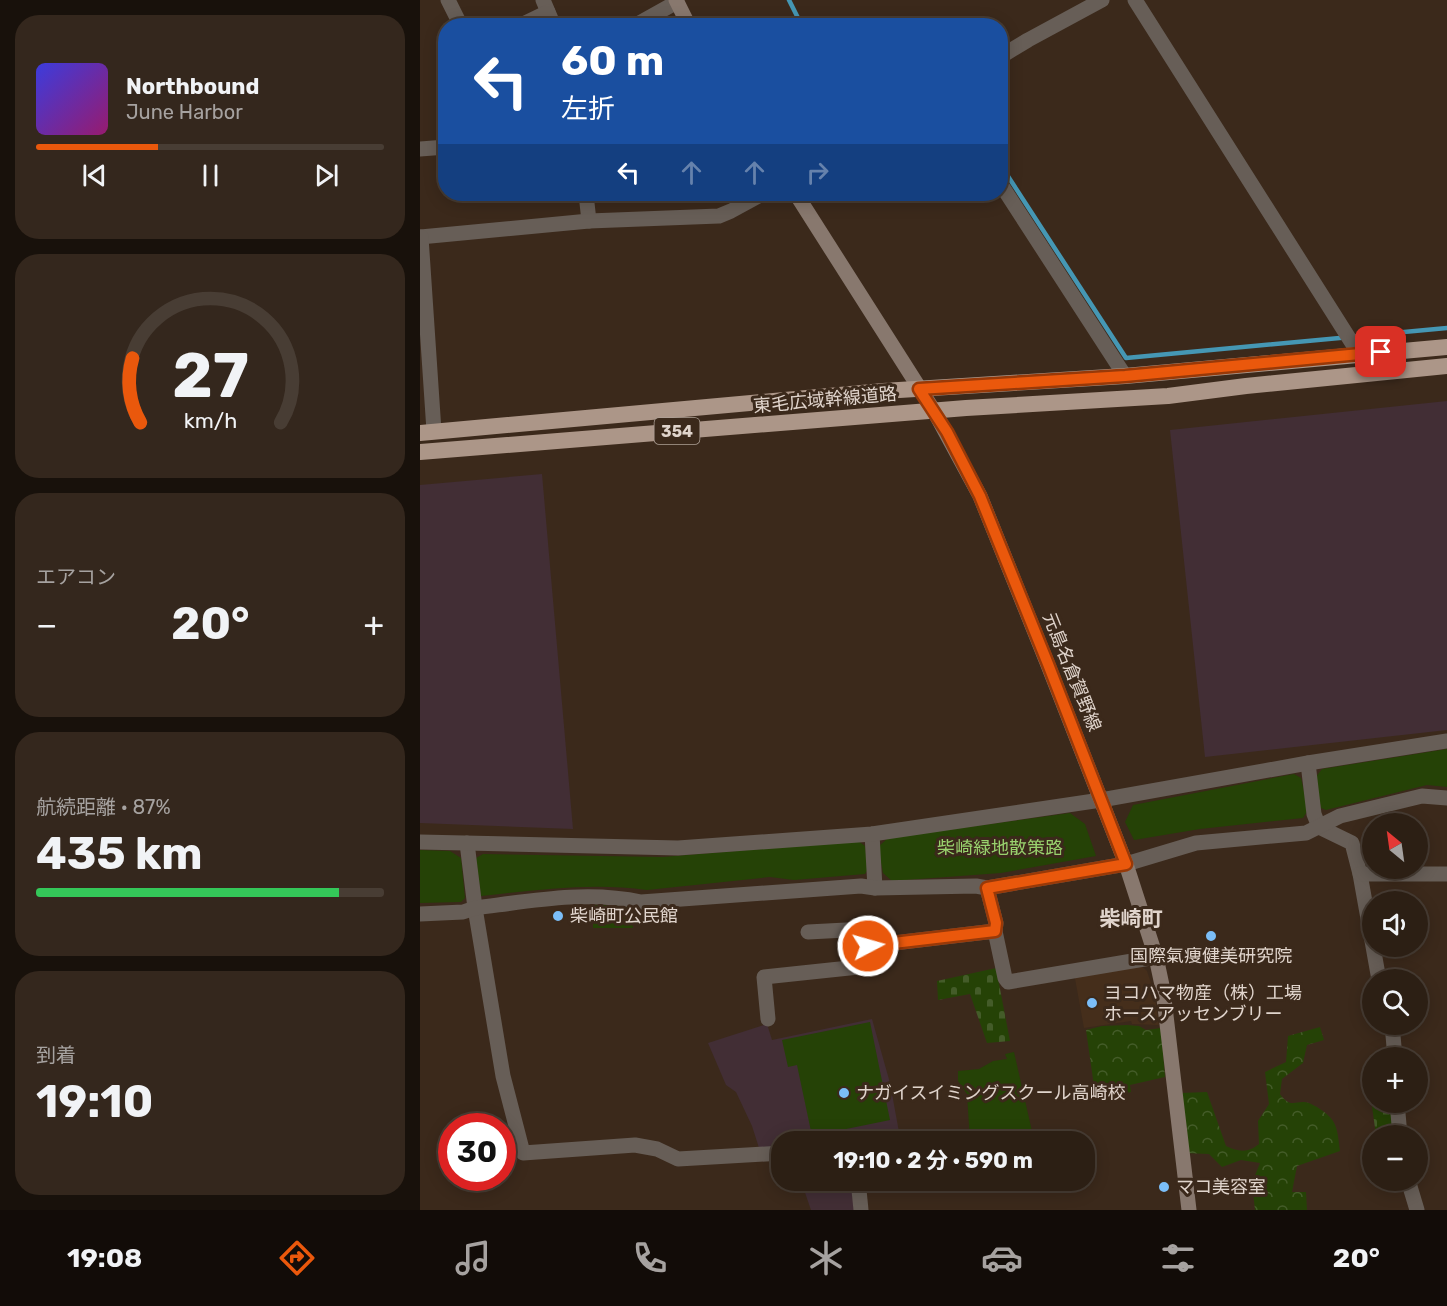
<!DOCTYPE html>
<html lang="ja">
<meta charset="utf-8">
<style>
body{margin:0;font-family:Rubik,"Noto Sans JP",sans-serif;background:#34271d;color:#f1f3f6;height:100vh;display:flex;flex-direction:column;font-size:22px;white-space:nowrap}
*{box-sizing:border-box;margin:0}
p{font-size:20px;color:#a6a2a0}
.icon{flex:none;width:33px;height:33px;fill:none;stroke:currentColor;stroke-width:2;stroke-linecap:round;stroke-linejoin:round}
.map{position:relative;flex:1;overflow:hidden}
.side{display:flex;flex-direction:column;gap:15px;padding:15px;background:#18110b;width:420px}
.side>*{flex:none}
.top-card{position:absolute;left:18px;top:18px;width:570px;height:183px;border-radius:24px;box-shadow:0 3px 15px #0003,0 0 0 2px #483d34;background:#1a4fa0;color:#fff;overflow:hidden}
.needle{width:39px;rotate:331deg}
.tools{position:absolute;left:942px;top:813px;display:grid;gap:12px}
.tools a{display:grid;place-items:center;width:66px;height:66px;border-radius:50%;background:#2c1f14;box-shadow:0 3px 15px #0003,0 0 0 2px #483d34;font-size:30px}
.speed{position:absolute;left:18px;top:1113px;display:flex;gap:12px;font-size:30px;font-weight:700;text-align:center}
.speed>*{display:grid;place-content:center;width:78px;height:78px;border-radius:50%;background:#2c1f14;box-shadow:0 3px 15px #0003,0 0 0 2px #483d34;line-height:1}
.speed .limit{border:9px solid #d22;background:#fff;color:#111}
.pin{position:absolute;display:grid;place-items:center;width:51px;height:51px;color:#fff;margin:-26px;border-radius:12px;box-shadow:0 3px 9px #0006}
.me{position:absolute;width:66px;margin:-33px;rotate:84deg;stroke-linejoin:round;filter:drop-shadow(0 0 4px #0008)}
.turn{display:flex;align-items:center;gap:21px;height:126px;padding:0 24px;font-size:27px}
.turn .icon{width:78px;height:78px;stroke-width:2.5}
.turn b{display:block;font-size:42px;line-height:51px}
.lanes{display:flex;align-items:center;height:57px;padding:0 24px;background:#0003;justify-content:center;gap:30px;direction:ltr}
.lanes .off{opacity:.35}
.big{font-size:45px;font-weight:700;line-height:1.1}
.side .widget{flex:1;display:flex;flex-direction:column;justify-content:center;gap:9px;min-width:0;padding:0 21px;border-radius:24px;background:#34271d}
.side .dial{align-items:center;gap:0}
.dial svg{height:156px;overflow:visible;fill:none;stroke:#483d34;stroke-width:7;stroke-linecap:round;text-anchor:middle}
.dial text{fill:#f1f3f6;stroke:none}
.song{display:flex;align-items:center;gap:18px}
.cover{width:72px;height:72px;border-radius:9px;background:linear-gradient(135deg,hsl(240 70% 55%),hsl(320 70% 35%))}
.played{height:6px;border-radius:3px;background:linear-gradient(90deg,#ea580c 35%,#483d34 35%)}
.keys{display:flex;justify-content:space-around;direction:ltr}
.heat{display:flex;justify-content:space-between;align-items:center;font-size:33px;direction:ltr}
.charge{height:9px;border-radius:4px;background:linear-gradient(90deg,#34c759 87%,#483d34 0)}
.trip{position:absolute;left:351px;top:1131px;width:324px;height:60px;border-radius:24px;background:#2c1f14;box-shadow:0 3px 15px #0003,0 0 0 2px #483d34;font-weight:700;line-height:60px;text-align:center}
.tabs{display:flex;height:96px;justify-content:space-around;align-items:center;background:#120c08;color:#a6a2a0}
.tabs .icon{width:42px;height:42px}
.tabs .active{color:#ea580c}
.tabs b{font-size:27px;color:#f1f3f6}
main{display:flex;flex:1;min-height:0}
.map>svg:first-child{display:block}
</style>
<main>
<section class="side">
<div class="widget">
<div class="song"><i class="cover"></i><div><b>Northbound</b><p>June Harbor</p></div></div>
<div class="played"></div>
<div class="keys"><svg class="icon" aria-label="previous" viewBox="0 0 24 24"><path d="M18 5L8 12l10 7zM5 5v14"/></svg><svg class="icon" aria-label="pause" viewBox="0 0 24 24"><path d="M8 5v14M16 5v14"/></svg><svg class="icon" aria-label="next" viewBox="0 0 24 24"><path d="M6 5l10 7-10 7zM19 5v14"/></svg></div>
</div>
<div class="widget dial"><svg viewBox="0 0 100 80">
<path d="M14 69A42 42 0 1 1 86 69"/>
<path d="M14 69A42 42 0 0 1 10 36" stroke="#ea580c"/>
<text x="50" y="56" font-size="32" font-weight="700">27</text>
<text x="50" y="72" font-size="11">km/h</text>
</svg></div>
<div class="widget"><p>エアコン</p>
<div class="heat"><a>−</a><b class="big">20°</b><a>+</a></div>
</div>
<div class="widget"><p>航続距離 · 87%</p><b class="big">435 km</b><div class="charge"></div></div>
<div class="widget"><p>到着</p><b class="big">19:10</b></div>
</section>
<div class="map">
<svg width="1027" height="1210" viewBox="0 0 1027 1210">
<defs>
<pattern id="forest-crowns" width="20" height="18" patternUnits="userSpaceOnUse" patternTransform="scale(1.5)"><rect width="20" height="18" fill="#254206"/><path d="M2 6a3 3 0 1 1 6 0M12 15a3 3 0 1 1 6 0" fill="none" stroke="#445c29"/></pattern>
<pattern id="cemetery-stones" width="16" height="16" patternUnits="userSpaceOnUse" patternTransform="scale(1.5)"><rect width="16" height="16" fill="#254206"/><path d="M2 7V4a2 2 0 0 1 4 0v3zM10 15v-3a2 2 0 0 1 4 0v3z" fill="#445c29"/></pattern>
</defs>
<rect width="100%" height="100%" fill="#3b291b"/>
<!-- commercial -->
<g fill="#422e35">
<path d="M1027,401V730L785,757L750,430Z"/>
<path d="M122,474L153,829L0,823V485Z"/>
<path d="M452,1019L470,1083L479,1132L427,1141L362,1142L361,1148L340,1151L332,1126L316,1092L306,1085L288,1043L347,1024L352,1040Z"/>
<path d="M381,1181H431L434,1210H391Z"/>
</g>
<!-- built -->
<path fill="#452e1b" d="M719,964L727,971L734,992L739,1025L712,1024L711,1021L664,1028L654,973Z"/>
<!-- forest -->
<g fill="url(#forest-crowns)">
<path d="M707,1025L719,1026L726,1030L741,1028L745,1077L710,1085L711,1092L690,1097L688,1091L675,1093L666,1030L682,1026Z"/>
<path d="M900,1027L904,1040L887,1045L883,1063L862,1079L860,1094C871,1110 876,1099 889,1103C892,1104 894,1106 897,1107C918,1120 917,1128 920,1151L877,1166L872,1192H886L887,1210H835L832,1183L840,1163L821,1160L802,1167L789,1154L764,1153L760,1093L787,1092L806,1146C819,1152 828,1153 839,1144L838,1121L849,1104L845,1072L866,1062L868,1036Z"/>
</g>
<!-- cemetery -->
<g fill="url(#cemetery-stones)">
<path d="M576,968L590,1041L567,1043L550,994L518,1000L517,981Z"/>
<path d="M952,1077V1102L973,1103L976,1135H953H956L948,1078Z"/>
</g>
<!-- park -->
<g fill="#254206">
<path d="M1027,749V787L1007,785L906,810L901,808L895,778L902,769Z"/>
<path d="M874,774L881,778L888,810L883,818L780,829L714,840L705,822L713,805Z"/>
<path d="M650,813L665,824L676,856L581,873L472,881L463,873L458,847L468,838Z"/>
<path d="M438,841L445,846L448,869L445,874L374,880L350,877L227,890C172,882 116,890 61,896L56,858L63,854L243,857Z"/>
<path d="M0,850L30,851L41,858L45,898L41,902L0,903Z"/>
<path d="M173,905H208L211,911L213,928H173Z"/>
<path d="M450,1022L470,1120L392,1136L377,1065L368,1067L362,1040Z"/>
<path d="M594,1052L614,1140L550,1141L547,1094L538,1081V1071L559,1069L573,1061L587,1059L585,1054Z"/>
</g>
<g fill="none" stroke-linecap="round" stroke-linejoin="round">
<!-- stream -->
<g stroke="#4597b4" stroke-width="4.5">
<path d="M369,0L382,26"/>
<path d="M580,164L706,358L1027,328"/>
</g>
<!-- minor -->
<g stroke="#675e57" stroke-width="15">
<path d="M28,0L41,26"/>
<path d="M123,0L134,26"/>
<path d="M715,0L939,354"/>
<path d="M99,26L128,12"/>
<path d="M214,26L257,2"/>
<path d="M580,57L608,40L682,0"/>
<path d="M0,149L26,147"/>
<path d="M580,183L705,376"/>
<path d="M166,194L169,221"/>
<path d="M0,237L169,221L299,216L311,211L342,194"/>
<path d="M1,237L14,431"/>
<path d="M888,763L894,814L899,827L932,843L940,874L959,980"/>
<path d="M452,834L455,888"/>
<path d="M47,843L55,908L83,1076L103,1153L215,1145L237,1149L258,1159L362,1153"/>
<path d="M940,874H1027"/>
<path d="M567,888L576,923L575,931"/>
<path d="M0,914L43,912L55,908C110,901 167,890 221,902L441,886L455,888L556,886L567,888L706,864L776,843L886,833L920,816L1002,796L1027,798"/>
<path d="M449,946L575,931L585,978L588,982L736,957"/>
<path d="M348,1019L344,977L448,966L449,946L445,929L388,932"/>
<path d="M972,1024L975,1058"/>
<path d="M977,1102L980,1136"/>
<path d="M438,1180L441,1210"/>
<path d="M988,1180L997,1210"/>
</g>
<!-- tertiary -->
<path stroke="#675e57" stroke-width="15" d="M0,842L258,848L452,834L681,800L888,763L1027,741"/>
<!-- secondary -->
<g stroke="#88786e" stroke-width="15">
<path d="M256,0L269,26"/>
<path d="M376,194L514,411L560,496L628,665L706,864L736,957L743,990L769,1210"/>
</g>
<!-- trunk -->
<g stroke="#ac9688" stroke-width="16">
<path d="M0,433L463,391L705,376L1027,347"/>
<path d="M0,452L546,408L748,396L826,386L1027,366"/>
</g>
</g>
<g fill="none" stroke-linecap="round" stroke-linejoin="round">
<!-- route casing -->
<g stroke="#983908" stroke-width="15">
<path id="route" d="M448,946L575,931L576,923L567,888L706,864L628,664L560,496L527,432L499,389L705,376L961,352"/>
</g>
<!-- route -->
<use href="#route" stroke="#ea580c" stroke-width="10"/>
</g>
<!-- markers -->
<g fill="#7bbef8" stroke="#3b291b" stroke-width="2">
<circle cx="138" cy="916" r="6"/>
<circle cx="791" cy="936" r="6"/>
<circle cx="672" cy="1003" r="6"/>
<circle cx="424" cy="1093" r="6"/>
<circle cx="744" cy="1187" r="6"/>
</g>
<g text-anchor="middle" stroke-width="6" stroke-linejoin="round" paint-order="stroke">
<!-- shield labels -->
<rect fill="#3b291b" stroke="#aea197" stroke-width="1.5" x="234.5" y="418" width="45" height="26" rx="4.5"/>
<g font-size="16" font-weight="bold" fill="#e0d4cc">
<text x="257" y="437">354</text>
</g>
<!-- street labels -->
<g font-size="18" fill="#e0d4cc" stroke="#3b291b">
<text transform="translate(405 400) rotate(-5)" y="6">東毛広域幹線道路</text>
<text transform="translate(652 672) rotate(68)" y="6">元島名倉賀野線</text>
</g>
<!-- park labels -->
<g font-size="18" fill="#99d26e" stroke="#3b291b">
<text x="580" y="854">柴崎緑地散策路</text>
</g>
<!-- poi labels -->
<g font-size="18" fill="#e0d4cc" stroke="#3b291b" text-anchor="start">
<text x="150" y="922">柴崎町公民館</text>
<text x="791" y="962" text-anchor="middle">国際氣痩健美研究院</text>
<text x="684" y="999">ヨコハマ物産（株）工場<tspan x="684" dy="21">ホースアッセンブリー</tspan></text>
<text x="436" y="1099">ナガイスイミングスクール高崎校</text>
<text x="756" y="1193">マコ美容室</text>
</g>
<!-- quarter labels -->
<g font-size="21" font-weight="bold" fill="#e0d4cc" stroke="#3b291b">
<text x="711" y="926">柴崎町</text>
</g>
</g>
</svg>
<div class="tools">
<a><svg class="needle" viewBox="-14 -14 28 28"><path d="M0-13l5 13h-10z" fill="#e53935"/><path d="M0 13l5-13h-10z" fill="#a6a2a0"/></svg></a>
<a><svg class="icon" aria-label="sound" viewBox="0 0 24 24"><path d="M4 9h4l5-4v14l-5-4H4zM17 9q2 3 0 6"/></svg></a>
<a><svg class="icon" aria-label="search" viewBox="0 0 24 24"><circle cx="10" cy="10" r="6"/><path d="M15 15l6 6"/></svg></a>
<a>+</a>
<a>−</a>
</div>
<div class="speed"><div class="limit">30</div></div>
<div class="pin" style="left:961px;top:352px;background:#d93025"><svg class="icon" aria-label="arrive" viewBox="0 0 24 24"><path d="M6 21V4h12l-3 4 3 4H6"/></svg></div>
<svg class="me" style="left:448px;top:946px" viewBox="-20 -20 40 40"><circle r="17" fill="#ea580c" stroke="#fff" stroke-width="3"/><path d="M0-11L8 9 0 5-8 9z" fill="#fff"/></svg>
<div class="trip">19:10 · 2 分 · 590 m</div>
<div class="top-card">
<div class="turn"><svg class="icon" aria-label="left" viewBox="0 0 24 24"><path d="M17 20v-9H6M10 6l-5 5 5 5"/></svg><div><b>60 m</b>左折</div></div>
<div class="lanes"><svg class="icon" aria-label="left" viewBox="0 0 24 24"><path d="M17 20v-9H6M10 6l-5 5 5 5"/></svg><svg class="icon off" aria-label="ahead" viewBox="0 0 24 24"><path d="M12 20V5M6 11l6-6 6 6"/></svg><svg class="icon off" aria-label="ahead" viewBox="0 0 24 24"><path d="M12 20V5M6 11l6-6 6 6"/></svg><svg class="icon off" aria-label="right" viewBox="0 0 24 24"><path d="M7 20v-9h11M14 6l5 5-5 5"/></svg></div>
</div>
</div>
</main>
<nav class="tabs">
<b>19:08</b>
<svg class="icon active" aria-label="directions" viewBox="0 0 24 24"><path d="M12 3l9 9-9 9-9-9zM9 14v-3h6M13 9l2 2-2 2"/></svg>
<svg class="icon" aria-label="music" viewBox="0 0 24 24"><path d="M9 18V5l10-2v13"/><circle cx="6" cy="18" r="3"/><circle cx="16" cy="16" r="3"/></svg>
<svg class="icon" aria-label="phone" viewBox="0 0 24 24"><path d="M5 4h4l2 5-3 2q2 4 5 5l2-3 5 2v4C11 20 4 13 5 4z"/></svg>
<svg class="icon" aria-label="climate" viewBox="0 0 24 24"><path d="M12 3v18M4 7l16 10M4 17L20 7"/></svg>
<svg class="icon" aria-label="car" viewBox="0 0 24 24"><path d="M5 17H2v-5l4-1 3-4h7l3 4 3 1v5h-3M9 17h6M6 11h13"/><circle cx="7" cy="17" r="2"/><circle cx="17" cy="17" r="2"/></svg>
<svg class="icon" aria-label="filters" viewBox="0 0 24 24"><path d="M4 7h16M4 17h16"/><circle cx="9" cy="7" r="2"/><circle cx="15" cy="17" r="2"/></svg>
<b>20°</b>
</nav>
